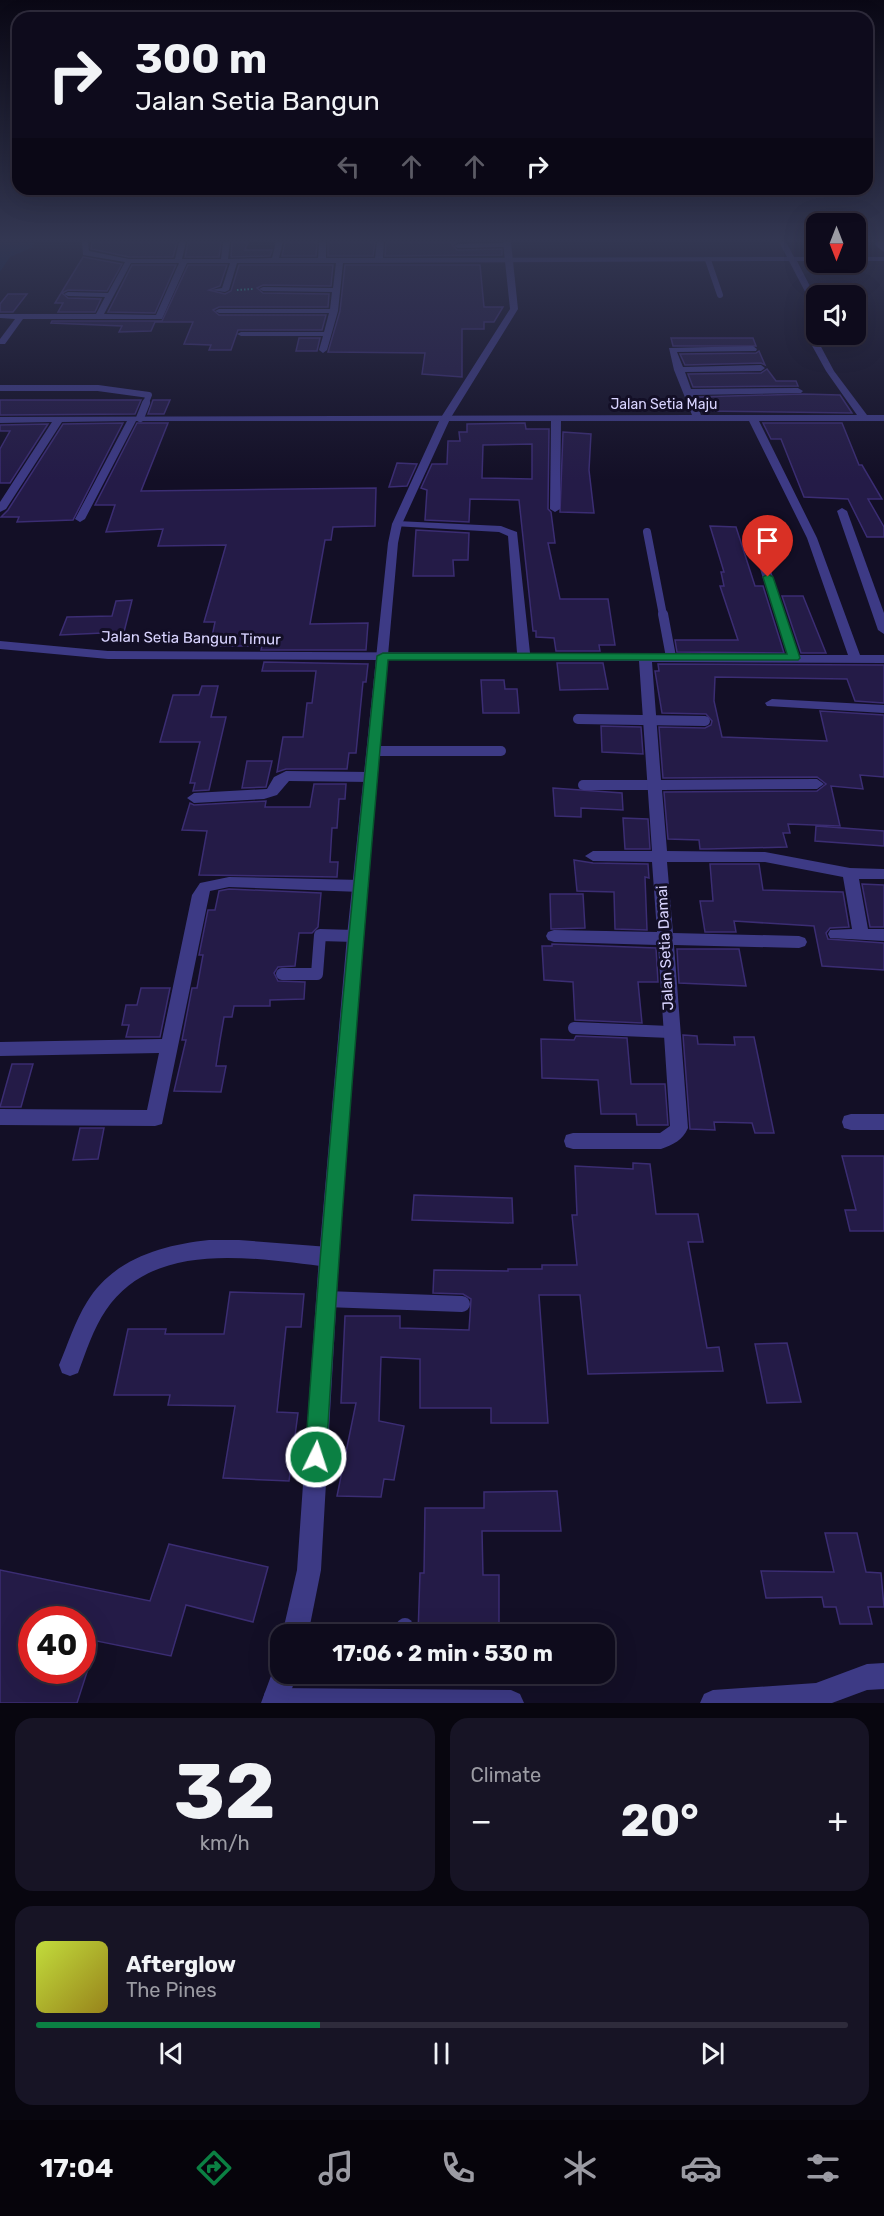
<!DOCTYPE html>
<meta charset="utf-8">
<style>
body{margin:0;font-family:Rubik,sans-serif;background:#171425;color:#f1f3f6;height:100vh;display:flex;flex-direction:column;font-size:22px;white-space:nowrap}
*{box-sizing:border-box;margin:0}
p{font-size:20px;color:#9b9ba3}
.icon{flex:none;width:33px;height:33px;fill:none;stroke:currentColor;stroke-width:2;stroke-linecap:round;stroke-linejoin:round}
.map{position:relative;height:1703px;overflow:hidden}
.side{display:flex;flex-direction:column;gap:15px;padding:15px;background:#08060f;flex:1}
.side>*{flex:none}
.top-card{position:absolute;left:12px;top:12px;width:861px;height:183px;border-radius:18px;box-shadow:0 6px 24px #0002,0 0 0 2px #2e2b3b;background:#0e0b1c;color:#f1f3f6;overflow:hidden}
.needle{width:39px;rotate:180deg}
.fabs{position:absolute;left:806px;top:213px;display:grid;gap:12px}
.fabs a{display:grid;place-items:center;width:60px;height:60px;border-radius:12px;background:#0e0b1c;box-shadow:0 6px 24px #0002,0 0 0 2px #2e2b3b;font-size:30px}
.speed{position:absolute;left:18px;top:1606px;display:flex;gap:12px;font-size:30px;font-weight:700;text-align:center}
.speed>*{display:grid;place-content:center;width:78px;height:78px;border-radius:50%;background:#0e0b1c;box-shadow:0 6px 24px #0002,0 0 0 2px #2e2b3b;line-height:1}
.speed .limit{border:9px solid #d22;background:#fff;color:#111}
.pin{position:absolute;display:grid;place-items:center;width:51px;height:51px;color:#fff;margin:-62px -26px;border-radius:50% 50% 50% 0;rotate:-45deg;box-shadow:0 0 6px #0007}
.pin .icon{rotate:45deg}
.me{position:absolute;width:66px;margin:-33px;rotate:4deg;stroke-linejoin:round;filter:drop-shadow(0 0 4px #0008)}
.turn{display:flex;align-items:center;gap:21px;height:126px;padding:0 24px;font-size:27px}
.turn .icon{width:78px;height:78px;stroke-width:2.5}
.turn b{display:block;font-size:42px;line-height:51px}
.lanes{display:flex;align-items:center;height:57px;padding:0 24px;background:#0003;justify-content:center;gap:30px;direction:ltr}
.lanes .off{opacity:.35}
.big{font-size:45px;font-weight:700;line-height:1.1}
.side .card{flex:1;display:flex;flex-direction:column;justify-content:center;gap:9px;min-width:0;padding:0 21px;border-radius:18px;background:#171425}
.side .dial{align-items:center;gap:0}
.dial b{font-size:78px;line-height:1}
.song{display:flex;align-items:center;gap:18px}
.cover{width:72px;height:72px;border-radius:9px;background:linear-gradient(135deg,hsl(70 70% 55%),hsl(50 70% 35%))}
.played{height:6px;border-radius:3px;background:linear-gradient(90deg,#0b8043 35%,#2e2b3b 35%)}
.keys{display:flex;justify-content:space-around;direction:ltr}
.heat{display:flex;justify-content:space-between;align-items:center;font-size:33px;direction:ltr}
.side .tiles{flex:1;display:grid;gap:15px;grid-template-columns:1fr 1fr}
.card:last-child{grid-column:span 2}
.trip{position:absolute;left:270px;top:1624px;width:345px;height:60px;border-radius:18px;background:#0e0b1c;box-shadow:0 6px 24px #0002,0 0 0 2px #2e2b3b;font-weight:700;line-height:60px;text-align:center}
.dock{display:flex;height:96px;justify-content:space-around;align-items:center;background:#06040b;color:#9b9ba3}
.dock .icon{width:42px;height:42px}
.dock .current{color:#0b8043}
.dock b{font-size:27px;color:#f1f3f6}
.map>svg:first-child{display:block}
</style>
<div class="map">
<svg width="884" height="1703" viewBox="0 0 884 1703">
<rect width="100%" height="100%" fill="#130f26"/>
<!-- water -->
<path fill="#0a1f44" d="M0,242H35L31,248L10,257L0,272Z"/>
<!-- building -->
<g fill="#241b47" stroke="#3b2d73" stroke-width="1.5" fill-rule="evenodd">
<path d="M92,242H177L173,257H129L91,249Z"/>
<path d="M188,242H221L219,257H185Z"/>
<path d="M232,242H248L245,250H272L270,256L231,257Z"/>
<path d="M285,242H317L316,256H282Z"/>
<path d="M328,242H375L373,256H328Z"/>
<path d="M386,242H458L452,245L457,250L502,249V255L385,256Z"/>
<path d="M83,257L122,264L107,291L68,290L62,293L68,298L101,299L95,312H58L63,303H55Z"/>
<path d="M132,265H176L155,313L108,312Z"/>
<path d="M188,265H227L220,286L209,290L225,294L231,291L239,265H333L331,286L263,285L257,288L263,293L329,294L328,307H219L213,310L219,315H326L322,330H238L231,350H209L211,345L184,344L193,322H155L151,331L119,332L122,326L51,323L52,321H162Z"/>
<path d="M345,265H480L484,307H503L494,322H484V329H462V377L422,374L425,353L328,352L340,311Z"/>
<path d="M8,294H27L13,312H0V304Z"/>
<path d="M299,338H320L317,351H296Z"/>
<path d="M671,338H753L756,346H673Z"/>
<path d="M759,351L765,365L761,363L685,365L680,354L756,353Z"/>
<path d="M767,369L776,381H796L798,386L693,387L688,374L761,373Z"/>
<path d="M803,394L840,395L852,413L702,411L696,397Z"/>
<path d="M0,400H141L135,414L0,415Z"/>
<path d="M153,400H170L164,414H148Z"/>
<path d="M123,423L73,520L17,522L19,517H1L8,510L63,424Z"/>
<path d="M137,423H168L141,491L376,488L375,526L333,527L331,540H325L310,624L368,623L366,650H261L262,646H210L215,622H204L226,545L158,546L163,529L106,532L115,505H95Z"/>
<path d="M525,423L526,429H549L548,509L551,512L555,543H548L560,599H608L615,645H599L600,651H556L554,638L536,637V631H533L519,500L470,499L469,522L425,520L427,490L421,488L432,464H447L448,441H460L459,432H467V424ZM532,444V479L482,478L483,445Z"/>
<path d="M763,423H842L859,465H862L882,499H868L884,527V537H867L848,499L804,497L781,439H771Z"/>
<path d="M48,424L10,483H0V449L10,431H0V425Z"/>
<path d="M563,432L591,434L589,470L594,513L560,512Z"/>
<path d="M397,463L417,464L407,486L389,487Z"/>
<path d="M710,526L736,527L755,586H763L784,653L677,652L675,640H738L720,586H724L721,572H724Z"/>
<path d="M416,530L469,533L468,560H453L454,576H413Z"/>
<path d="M782,596H803L826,653H801Z"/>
<path d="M132,600L124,632L60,635L67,617L112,616L116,601Z"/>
<path d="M264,662L368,664L366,682H363L356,753H349L347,769H286L277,772L283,737H303L307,703H312L316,671H262Z"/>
<path d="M557,663H603L608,689L560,690Z"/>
<path d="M658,664L884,665V703L855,701L847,679L715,677L714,701L722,737L827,741L820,711L884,715V777L860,775L863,789L831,786L840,826L788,824L790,833H783L787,847L708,849H700L699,840L668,839L664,792L817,791L826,784L817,777L663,778L659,727L705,728L711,725L712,721L706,714L662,713L655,671H659Z"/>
<path d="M481,680H504L505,689H517L519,713H483Z"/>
<path d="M202,686H218L211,717H226L209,790L193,791L195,783H190L200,742H160L173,695H199Z"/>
<path d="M601,726L641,727L643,754L602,752Z"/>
<path d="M247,761H272L266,787L242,788Z"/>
<path d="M314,784H346L345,799H339L337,828H332L330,862H338L337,877L199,875L207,831L182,830L190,803L194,805L266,801L265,807H310Z"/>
<path d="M553,788L622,793L623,810L581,808V817L555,816Z"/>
<path d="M623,818L648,819L650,849H625Z"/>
<path d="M816,826L884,831V846L815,841Z"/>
<path d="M574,860L593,863L648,864L649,878L645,877L647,930L615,929L614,892L577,891Z"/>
<path d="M710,864H759L763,890L843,892L849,927L830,928L826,933L828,939L884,943V970L822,966L814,926L734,921L736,932H705L700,901H713Z"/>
<path d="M862,884L884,885V927H870Z"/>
<path d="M229,889L321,893L318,927L312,933H299L295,966L278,967L274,973L278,981L305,982L304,999L270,1000V1006H234L232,1017H224L220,1040L216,1066H226L221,1092L174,1091L186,1040H182L192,988H197L203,955H199L208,910H215L219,891Z"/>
<path d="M550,894H583L585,928L551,929Z"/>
<path d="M552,944L656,948L658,982H638L642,1023L575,1020L573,982L544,980L542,946H552Z"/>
<path d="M677,949H739L746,986L679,983Z"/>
<path d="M141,988H170L160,1037H126L129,1025H122L126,1005H137Z"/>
<path d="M683,1035L697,1036L698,1044L735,1045L734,1037H754L774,1133H755L752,1123L714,1122L715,1130L690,1129Z"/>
<path d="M576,1036L627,1038L631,1084H665L668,1125H637L636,1114H601L598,1080L542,1078L541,1039L574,1040Z"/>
<path d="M12,1064H33L21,1107H0Z"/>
<path d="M80,1128H104L98,1159L73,1160Z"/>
<path d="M842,1156H884V1231H850L845,1210H856Z"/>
<path d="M633,1163L650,1164L656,1214H698L703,1242H688L707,1348L719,1347L723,1371L588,1374L580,1295H539L548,1423H491V1408H420V1359L381,1357L379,1421L404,1426L394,1480L384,1479L381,1497L337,1496L356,1403H341L345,1316H400V1328L469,1330L471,1299L463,1294L433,1293L434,1270L508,1271V1269H542V1265H577L572,1215H577L575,1166L633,1169Z"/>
<path d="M414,1195L512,1198L513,1223L412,1220Z"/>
<path d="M230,1292L304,1294L301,1327H286L277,1412L298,1413L289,1481L223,1478L235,1406L168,1405L170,1395H114L128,1329H166L165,1334H224Z"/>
<path d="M787,1343L801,1402L767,1403L755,1344Z"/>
<path d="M557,1491L561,1531H482L483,1575H499V1635H418L420,1573H424L425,1508H484V1492Z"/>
<path d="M825,1533H857L866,1572L881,1573L884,1607H868L872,1624H840L836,1607H824L822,1597L766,1598L761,1571L834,1572Z"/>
<path d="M169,1544L268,1567L253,1622L186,1605L171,1656L97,1641L77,1703H0V1570L150,1601ZM32,1620H82V1671H32Z"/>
</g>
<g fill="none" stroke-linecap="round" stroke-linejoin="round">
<!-- path -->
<path stroke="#2fb8b0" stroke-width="2" stroke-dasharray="1.5 2" stroke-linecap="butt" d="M237,290L253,289"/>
<!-- service-far4 -->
<g stroke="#3d3a85" stroke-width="6">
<path d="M708,260L720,295"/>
<path d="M0,388H98L149,395L145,405"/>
</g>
<!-- service-far3 -->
<g stroke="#3d3a85" stroke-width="8">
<path d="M140,418L146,403"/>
<path d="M647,532L663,615"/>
</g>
<!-- service-far2 -->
<g stroke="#3d3a85" stroke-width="10">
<path d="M663,614L671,657"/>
<path d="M578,719L705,721"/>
<path d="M374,751H501"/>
<path d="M583,785H653"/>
</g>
<!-- service-far1 -->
<g stroke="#3d3a85" stroke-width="12">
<path d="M282,974H317L320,935L355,936"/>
<path d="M574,1028L670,1032"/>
</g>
<!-- service -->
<g stroke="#3d3a85" stroke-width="16">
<path d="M326,1299L462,1304"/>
<path d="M396,1635L405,1626"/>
</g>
<!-- minor -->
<g fill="#3d3a85" fill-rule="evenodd">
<path d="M82,242H88L89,251L129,259H175L179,242H186L182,259H221L223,242H230L228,259L272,258L276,242H283L279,258H318L319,242H326V258H375L377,242H384L383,258L787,257L779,242H786L794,257H816V261H797L816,298V307L812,305L789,261L343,263L338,311L327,350L323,353L319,350L323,336H241L237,334L241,332H324L329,313H219L215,311L219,309H330L332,292L263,291L259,289L263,287L333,288L336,263H237L229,290L225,292L211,290L222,288L230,263H187L162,319H23L5,344H0V339L15,319L0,318V314H96L105,297L68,296L64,294L68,292L108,293L125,262L83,255ZM131,263H179L156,315L104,314Z"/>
<path d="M875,242H884V252L875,245Z"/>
<path d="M507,243L510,247L458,248L454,246L458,244Z"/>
<rect x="855" y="257" width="29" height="4"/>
<path d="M828,334H836V337L819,343L834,371L867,415H884V421H759L817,538L860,655H884V663L652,662L661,780L817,779L824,784L817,789L662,790L667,851L765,852L850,868L884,869V879H859L868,929H884V941L830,938L828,934L830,930L852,929L843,877L765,862H667L673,933L799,936L805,938L807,942L805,946L799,948L674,945L688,1128C682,1141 674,1144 661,1149H573L566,1147L564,1141L566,1135L573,1133H660L670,1126L658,945L554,942L548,940L546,936L548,932L554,930L657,932L652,862L593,861L585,856L593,851H652L639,661L108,659L0,649V641L108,651L517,653L508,536L499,532L393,526L392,524L397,521L501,526L517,532L530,653L787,655L750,537L759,535L799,655H848L807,538L749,421H561L560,509L555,512L550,509L551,421H136L85,519L80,522L75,519L127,421L62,422L6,509L0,512V502L52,422L0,423V417L692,415L674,370L669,348L753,346L757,349L756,351L677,352L683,367L761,365L765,368L761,371L685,372L691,389L798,388L803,391L801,393L693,395L701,415H857L826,371L810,342Z"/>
<path d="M842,508L847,511L884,613V634L878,630L837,511Z"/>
<path d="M772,699L884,705V713L767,706L765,703Z"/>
<path d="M286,771L370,772L377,777L370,782L289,781L277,795L264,799L194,803L187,798L194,793L267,789L274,777Z"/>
<path d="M229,877L361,880L369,886L361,892L229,887L210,891L162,1124L155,1126L0,1125V1109L147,1110L159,1053L0,1056V1042L162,1039L192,895L200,883Z"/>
<path d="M851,1114H884V1130H851L844,1128L842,1122L844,1116Z"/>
<path d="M209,1240H239L329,1247L336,1250L339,1257L336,1264L329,1267C256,1259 155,1238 106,1310C93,1329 86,1352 78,1373L70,1376L62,1373L59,1365C68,1344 75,1321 87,1302C113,1259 162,1245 209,1240Z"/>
<path d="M884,1663V1689L867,1690L832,1703H700L704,1694L713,1690L816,1683L867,1664Z"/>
<path d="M274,1688L511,1690L520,1694L524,1703H262L265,1692Z"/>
</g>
<!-- tertiary -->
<g fill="#3d3a85" fill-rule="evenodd">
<path d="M503,242H511L518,309L450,419L402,524L398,543L363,936L339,1257L321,1570L308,1635H282L297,1570L319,1257L347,936L388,543L392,524L440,419L510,309Z"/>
<path d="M280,1663V1674H297L287,1703H261L275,1665Z"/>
</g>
</g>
<!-- sky -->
<linearGradient id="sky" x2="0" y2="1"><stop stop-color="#0a0815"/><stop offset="0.5" stop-color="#333752"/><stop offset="1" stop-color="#333752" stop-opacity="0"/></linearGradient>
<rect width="884" height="480" fill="url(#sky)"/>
<!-- route -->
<path fill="#0b8043" stroke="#07532c" stroke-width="1.5" d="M768,574L773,577L800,658L798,660H388C364,925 342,1191 326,1457L323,1464L316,1467L308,1464L305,1457C324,1189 349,923 377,656L383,653L787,654L763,577Z"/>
<g text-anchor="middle" stroke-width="6" stroke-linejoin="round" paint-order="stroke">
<!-- far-street labels -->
<g font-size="14" fill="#d9d4ff" stroke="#130f26">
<text x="664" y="409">Jalan Setia Maju</text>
</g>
<!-- street labels -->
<g font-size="15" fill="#d9d4ff" stroke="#130f26">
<text transform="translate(191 638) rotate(1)" y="5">Jalan Setia Bangun Timur</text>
<text transform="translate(665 948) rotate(-93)" y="5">Jalan Setia Damai</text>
</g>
</g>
</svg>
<div class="fabs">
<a><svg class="needle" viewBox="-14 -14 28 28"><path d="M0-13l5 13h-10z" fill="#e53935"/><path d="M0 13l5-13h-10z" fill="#9b9ba3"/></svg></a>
<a><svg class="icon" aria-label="sound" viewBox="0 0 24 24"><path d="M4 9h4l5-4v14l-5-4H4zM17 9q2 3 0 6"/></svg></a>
</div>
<div class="speed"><div class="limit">40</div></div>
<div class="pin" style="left:768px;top:577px;background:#d93025"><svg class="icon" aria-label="arrive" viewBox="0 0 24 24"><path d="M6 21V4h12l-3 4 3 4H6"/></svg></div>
<svg class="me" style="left:316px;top:1457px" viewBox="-20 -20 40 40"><circle r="17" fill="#0b8043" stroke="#fff" stroke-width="3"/><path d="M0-11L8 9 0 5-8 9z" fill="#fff"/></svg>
<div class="trip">17:06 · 2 min · 530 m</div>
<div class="top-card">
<div class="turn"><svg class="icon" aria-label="right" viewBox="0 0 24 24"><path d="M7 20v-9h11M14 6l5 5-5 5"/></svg><div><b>300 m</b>Jalan Setia Bangun</div></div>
<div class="lanes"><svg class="icon off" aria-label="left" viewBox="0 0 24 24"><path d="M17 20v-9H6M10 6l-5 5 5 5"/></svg><svg class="icon off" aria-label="ahead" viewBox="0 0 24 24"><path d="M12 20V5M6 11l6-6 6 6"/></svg><svg class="icon off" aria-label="ahead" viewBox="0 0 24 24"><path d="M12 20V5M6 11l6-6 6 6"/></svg><svg class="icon" aria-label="right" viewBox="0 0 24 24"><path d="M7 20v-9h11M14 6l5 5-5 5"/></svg></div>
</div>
</div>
<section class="side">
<div class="tiles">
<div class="card dial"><b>32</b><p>km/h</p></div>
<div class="card"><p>Climate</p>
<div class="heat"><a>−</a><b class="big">20°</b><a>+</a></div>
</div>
<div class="card">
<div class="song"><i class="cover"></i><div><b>Afterglow</b><p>The Pines</p></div></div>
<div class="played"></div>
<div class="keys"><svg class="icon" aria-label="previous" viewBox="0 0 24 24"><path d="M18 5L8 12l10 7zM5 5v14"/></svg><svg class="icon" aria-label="pause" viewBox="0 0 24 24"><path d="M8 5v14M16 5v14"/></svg><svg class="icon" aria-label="next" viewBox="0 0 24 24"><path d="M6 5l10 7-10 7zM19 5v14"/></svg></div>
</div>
</div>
</section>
<nav class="dock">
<b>17:04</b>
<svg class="icon current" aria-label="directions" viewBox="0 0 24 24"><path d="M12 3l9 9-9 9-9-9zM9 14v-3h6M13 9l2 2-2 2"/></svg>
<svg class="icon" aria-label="music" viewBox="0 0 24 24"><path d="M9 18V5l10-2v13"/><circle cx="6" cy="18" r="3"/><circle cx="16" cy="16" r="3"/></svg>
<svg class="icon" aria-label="phone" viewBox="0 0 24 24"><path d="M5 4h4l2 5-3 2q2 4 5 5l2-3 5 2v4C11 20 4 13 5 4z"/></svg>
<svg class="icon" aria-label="climate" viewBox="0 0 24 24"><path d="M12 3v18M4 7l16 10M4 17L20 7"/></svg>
<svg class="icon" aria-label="car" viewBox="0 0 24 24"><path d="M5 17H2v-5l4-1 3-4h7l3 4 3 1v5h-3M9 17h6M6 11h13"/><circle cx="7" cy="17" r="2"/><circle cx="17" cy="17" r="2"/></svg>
<svg class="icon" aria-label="filters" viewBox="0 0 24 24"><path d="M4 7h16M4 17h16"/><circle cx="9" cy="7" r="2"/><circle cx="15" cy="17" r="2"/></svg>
</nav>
